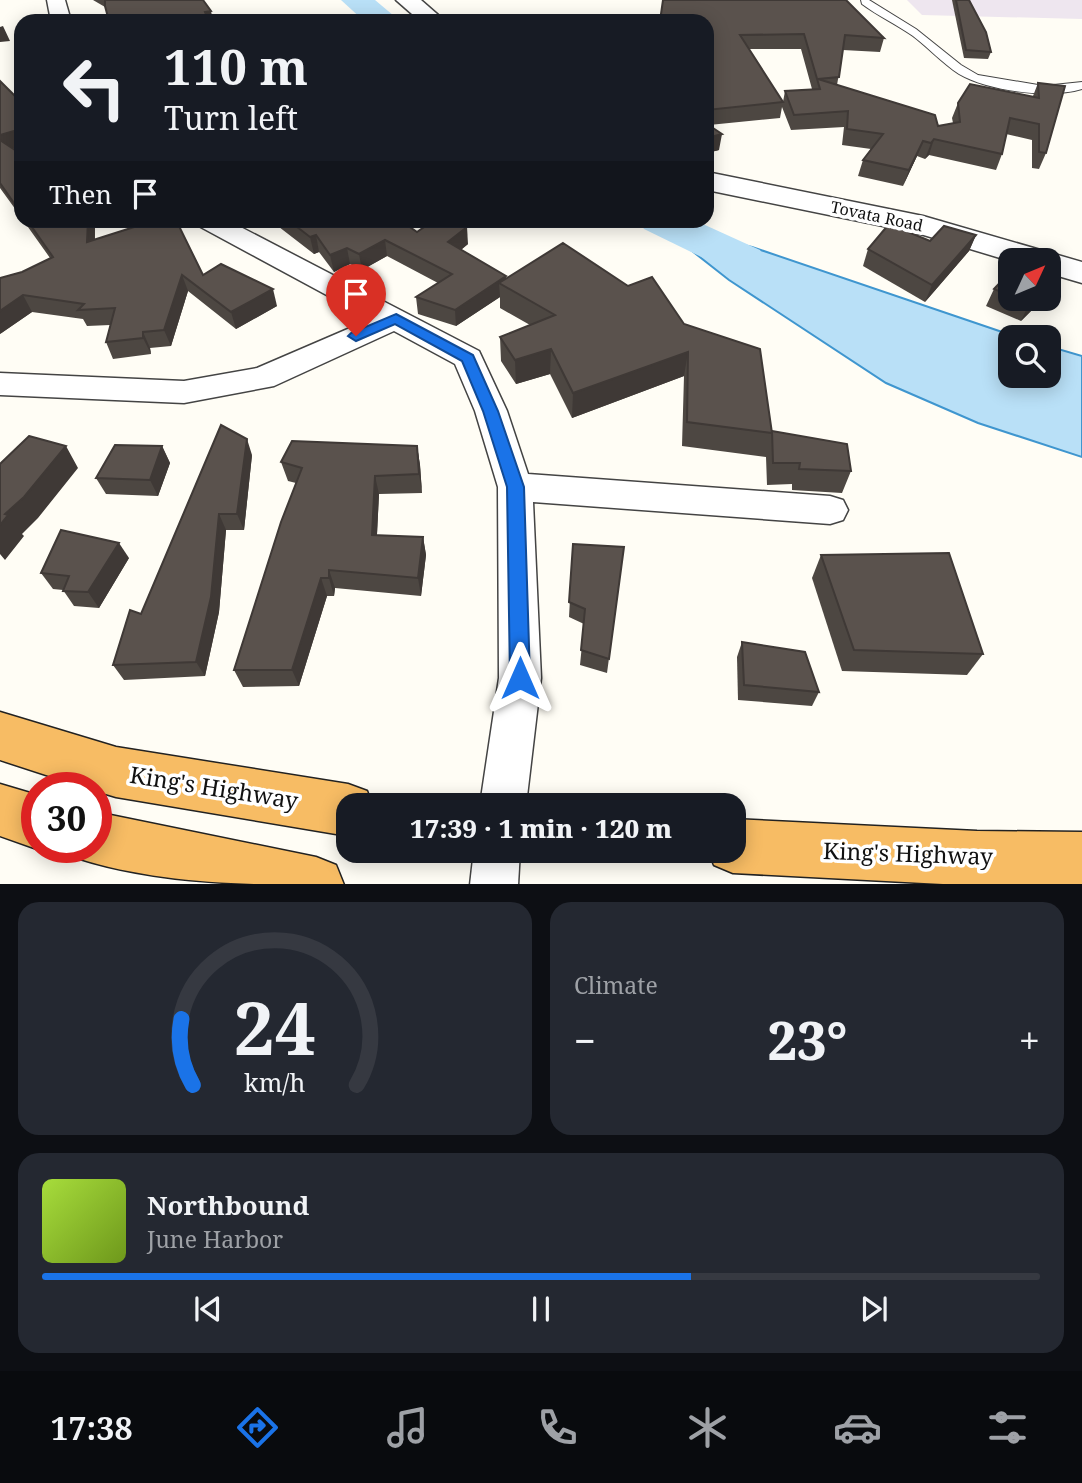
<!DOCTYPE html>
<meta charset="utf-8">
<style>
body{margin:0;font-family:"Noto Serif",serif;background:#242831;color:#f1f3f6;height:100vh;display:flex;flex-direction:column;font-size:26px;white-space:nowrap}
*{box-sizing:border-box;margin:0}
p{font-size:23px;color:#9ea1a6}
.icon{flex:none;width:38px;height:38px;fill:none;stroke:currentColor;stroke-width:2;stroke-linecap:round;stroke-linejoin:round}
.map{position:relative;height:884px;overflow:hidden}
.panel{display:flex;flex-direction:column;gap:18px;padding:18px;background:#0d0f14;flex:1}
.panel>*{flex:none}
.guide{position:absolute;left:14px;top:14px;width:700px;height:214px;border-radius:21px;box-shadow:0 4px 18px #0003;background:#171b24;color:#f1f3f6;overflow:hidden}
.needle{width:46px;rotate:46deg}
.fabs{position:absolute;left:998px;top:248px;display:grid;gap:14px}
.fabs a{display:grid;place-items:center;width:63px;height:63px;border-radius:14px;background:#171b24;box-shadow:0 4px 18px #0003;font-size:35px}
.speed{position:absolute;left:21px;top:772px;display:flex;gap:14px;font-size:35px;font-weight:700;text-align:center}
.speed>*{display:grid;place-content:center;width:91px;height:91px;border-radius:50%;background:#171b24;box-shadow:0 4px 18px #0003;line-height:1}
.speed .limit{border:10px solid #d22;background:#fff;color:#111}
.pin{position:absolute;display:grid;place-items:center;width:60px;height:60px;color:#fff;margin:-72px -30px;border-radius:50% 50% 50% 0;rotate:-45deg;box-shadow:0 0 7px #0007}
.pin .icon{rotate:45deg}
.me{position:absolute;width:77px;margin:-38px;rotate:0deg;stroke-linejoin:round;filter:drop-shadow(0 0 5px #0008)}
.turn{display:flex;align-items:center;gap:24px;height:147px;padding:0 35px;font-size:32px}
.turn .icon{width:91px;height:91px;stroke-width:2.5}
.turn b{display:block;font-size:49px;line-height:60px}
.then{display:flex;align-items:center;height:66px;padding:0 35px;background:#0003;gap:14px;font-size:26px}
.big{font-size:52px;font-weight:800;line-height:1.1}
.panel .tile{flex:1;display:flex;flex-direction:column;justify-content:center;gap:10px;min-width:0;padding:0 24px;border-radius:21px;background:#242831}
.panel .dial{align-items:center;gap:0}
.dial svg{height:182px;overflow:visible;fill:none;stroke:#363941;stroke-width:7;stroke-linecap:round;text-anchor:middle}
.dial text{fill:#f1f3f6;stroke:none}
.song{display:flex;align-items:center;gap:21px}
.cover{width:84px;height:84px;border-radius:10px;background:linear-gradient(135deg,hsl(80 70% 55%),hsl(80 70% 35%))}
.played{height:7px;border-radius:4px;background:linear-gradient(90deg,#1a73e8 65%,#363941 65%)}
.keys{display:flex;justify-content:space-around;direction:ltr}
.heat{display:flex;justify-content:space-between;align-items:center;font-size:38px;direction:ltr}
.panel .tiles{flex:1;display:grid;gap:18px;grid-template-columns:1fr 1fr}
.tile:last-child{grid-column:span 2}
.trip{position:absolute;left:336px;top:793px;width:410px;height:70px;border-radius:21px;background:#171b24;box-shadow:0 4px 18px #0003;font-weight:800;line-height:70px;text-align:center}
.dock{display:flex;height:112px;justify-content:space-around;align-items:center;background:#090b0e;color:#9ea1a6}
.dock .icon{width:49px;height:49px}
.dock .selected{color:#1a73e8}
.dock b{font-size:32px;color:#f1f3f6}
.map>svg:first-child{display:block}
</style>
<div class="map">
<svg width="1082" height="885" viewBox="0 0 1082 885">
<rect width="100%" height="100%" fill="#fffdf5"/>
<!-- industrial -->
<path fill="#eee6ef" d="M907,0H1082V19L922,15Z"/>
<!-- water -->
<path fill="#b9e0f7" stroke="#3f96cf" stroke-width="2" d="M659,225L752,247L1020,338H1010V376H1048V346L1082,356V457L978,423L886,383L729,280Z"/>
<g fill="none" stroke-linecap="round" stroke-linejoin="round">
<!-- river -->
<g fill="#b9e0f7" fill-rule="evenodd">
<path d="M341,0H375L400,21H364Z"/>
<path d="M638,220H694L760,250L766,260L760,270L744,273L728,270L644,229Z"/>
</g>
<!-- service casing -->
<g stroke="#444" stroke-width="2">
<path id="service" d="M861,0H869L916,29L961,65L978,75L1044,86L1082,82V89C1050,99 988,91 959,74C942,63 929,48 913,36C896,24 878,16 862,4Z"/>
</g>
<!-- minor casing -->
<g stroke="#444" stroke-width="3">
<g id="minor">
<path d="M47,0H65L71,21H51Z"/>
<path d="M193,220H227L479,351L507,411L528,474L830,496L843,500L848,510L843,520L830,524L533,502L541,678L526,805H480L499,678L498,487L475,411L455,364L394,331L274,386L184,403L0,395V373L184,381L257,368L371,319L197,225Z"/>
<path d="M474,850H520L518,885H470Z"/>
</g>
</g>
<!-- tertiary casing -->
<g stroke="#444" stroke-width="3">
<g id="tertiary">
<path d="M396,0H421L445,21H420Z"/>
<path d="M707,172L923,216L1082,262V283L1048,273V261H1010L917,233L707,190Z"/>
</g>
</g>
<!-- trunk casing -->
<g stroke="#222" stroke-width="3">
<g id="trunk">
<path d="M0,712L116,747L348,784L367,791L372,805H348V836L116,797L96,791V788H86L0,760Z"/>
<path d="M0,784L37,795V847H41L37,849L0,836Z"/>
<path d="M96,812L316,857L336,865L344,885C255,885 161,885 77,858L72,847H96Z"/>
<path d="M733,819L977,831L1082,832V885H962L733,873L714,865L708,850H733Z"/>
</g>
</g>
<!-- service -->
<use href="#service" fill="#fff" fill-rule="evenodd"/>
<!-- minor -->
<use href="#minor" fill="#fff" fill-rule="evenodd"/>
<!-- tertiary -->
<use href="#tertiary" fill="#fff" fill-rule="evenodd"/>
<!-- trunk -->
<use href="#trunk" fill="#f7bc64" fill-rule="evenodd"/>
</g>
<!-- wall -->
<g fill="#4d4742" fill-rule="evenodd">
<path d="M93,0H203L105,7Z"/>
<path d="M952,0H969L991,52L988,59L964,58Z"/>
<path d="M707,21L884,38L880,52L843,50L837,85L938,126L953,123L952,118L958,103L1033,96L1038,83L1046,153L1039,169L1032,168V140L1006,134L1002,154L996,170L929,155L925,159L917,156L903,186L858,176L863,160L871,149L842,145L844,127L791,130L782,107L780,118L709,125L719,150L707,153ZM749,49H801L812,89L785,91L783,102Z"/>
<path d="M0,81L13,149L21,154V217L0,188Z"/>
<path d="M23,220H95V239L203,275L277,306L236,329L188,291L171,346L150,348L151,354L113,359L106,342L110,325L87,326L83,319L32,312L0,334L22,272L50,258Z"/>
<path d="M270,220H400L417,232L468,244L461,250L506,279L684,324L772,431L851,471L842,493L792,490V484L767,485L766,457L682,446L684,376L572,418L550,374L516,384L501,361L500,337L530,325L500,308V297L456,326L418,314L416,297L438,283L387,256L362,270L350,264L334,272L319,252L314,254Z"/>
<path d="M976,235L969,251L925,302L863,266L868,249Z"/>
<path d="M1010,272V299H1043L1021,321L986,306L994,289Z"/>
<path d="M162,446L170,463L158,496L106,494L96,478Z"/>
<path d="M417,446L420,465L422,493L379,494L377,535L423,537L426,555L421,596L335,588L334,596H327L299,686L243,687L234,670L296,483L288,481L281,462Z"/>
<path d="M252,455L244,530H226L219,612L205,676L124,680L113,665L141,614Z"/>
<path d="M573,544L624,547L607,673L580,665L584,624L569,617Z"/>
<path d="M821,555L983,654L967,675L842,671L812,578Z"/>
<path d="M129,558L99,608L74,606L63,590L53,589L41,573Z"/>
<path d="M742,642L819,692L812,706L738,700L737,657Z"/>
</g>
<!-- shaded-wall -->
<g fill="#3f3936">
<path d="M211,11L213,21H208L205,12Z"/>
<path d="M3,26L10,41L0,42V27Z"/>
<path d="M21,129V146L2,152L0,147V135Z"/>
<path d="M722,134L719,150L707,153V138Z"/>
<path d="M934,139L929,155L925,159L931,143Z"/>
<path d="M923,141L917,156L903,186L909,170Z"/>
<path d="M88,220H95L94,258L87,242Z"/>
<path d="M467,227L468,244L449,259L448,242Z"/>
<path d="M316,235L319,252L314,254L310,237Z"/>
<path d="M976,235L969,251L925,302L932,285Z"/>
<path d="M385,240L387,256L362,270L359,254Z"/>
<path d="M347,248L350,264L334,272L330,255Z"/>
<path d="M182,275L188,291L171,346L164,330Z"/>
<path d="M506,276V287L499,283L500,297L456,326L455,310Z"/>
<path d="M1057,278L1048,294V286Z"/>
<path d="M273,289L277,306L236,329L231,312Z"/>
<path d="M23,295L32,312L0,334V311Z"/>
<path d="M1035,299H1043L1021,321L1029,304Z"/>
<path d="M143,332L150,348L151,354L143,338Z"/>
<path d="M551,349L550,374L516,384L515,360Z"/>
<path d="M688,352L684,376L572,418L573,393Z"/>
<path d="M247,439L252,455L244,530L237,514Z"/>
<path d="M66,446L78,468L38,518L22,534L24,536L5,560L0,554V525L5,514Z"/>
<path d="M162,446L170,463L158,496L150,480Z"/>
<path d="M417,446L420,465L422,493L419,474Z"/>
<path d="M375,476L379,494L376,553L372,535Z"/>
<path d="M219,514L226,530L219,612L205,676L196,662Z"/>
<path d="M423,537L426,555L421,596L418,578Z"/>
<path d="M119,543L129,558L99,608L88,592Z"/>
<path d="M329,570L335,588L334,596L329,578Z"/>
<path d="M321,578L327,596L299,686L292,670Z"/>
</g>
<!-- building -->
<g fill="#5a524d" stroke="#3f3936" stroke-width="2">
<path d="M105,0H203L211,11L205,12L209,21H109L105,6Z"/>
<path d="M663,0H846L884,38L845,35L839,77L818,79L935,115L938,126L960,122L958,103L970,84L1039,98L1038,83L1065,86L1046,153L1039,152V124L1010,118L1002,154L934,139L931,143L923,141L909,170L863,160L883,134L847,129L848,111L794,115L785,91L820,89L804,34L740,35L783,102L707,110V21H660Z"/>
<path d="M956,0H969L986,32L991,52L966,50Z"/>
<path d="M0,81L21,102V129L0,135Z"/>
<path d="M707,124L722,134L707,138Z"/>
<path d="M0,140L21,154V213L0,183Z"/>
<path d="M27,220H88L87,242L156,220H176L203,275L221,264L273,289L231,312L182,275L164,330L143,332V338L106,342L115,308L78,310L84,304L23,295L0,311V278L22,272L53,257Z"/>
<path d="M288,220H400L417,232L434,220H452L467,227L448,242L506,276L455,310L416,297L452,274L385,240L359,254L347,248L330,255L316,235L310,237Z"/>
<path d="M889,224L930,241L944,226L976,235L932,285L868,249Z"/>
<path d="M563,243L628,286L652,277L684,324L760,349L772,433L687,422L688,352L573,393L551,349L515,360L500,337L555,315L499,283Z"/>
<path d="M1010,272V296L994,289Z"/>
<path d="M1048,274L1057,278L1048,286Z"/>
<path d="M1018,299H1035L1029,304Z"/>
<path d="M221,425L247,439L237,514H219L211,597L196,662L113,665L130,610L141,614Z"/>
<path d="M772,431L847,444L851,471L799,469L800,463H773Z"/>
<path d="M29,436L66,446L24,497L5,514L8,515L0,525V464Z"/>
<path d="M292,441L417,446L419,474L375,476L372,535L423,537L418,578L329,570V578H321L292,670H234L281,522L302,468L281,462Z"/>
<path d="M115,445L162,446L150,480L96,478Z"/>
<path d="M61,530L119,543L88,592L63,591L69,576L41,573Z"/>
<path d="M573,544L624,547L609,659L581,650L585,609L569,602Z"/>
<path d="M949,553L983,654L854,650L821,555Z"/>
<path d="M742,642L805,652L819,692L744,685Z"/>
</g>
<!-- route -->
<path fill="#1a73e8" stroke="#114b97" stroke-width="2" d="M396,314L473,355L498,411L524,487L530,678L527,684L520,687L513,684L510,678L507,487L483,411L462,361L395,324L356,341L348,336L351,333Z"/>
<g text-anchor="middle" stroke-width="7" stroke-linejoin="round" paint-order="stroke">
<!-- far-street labels -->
<g font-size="16" fill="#111" stroke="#fff">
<text transform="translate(877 216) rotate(12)" y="6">Tovata Road</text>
</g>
<!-- near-street labels -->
<g font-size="23" fill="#111" stroke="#fff">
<text transform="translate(214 788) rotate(9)" y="8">King's Highway</text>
<text transform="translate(908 854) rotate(2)" y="8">King's Highway</text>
</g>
</g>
</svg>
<div class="fabs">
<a><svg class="needle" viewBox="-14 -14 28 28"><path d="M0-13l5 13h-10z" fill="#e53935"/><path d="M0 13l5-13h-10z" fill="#9ea1a6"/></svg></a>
<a><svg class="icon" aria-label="search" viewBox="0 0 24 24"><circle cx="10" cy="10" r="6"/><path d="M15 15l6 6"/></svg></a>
</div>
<div class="speed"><div class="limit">30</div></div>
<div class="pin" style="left:356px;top:336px;background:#d93025"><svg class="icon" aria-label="arrive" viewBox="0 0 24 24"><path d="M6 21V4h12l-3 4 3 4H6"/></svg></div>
<svg class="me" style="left:520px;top:678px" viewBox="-20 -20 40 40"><path d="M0-17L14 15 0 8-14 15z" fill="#1a73e8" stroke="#fff" stroke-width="4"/></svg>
<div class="trip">17:39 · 1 min · 120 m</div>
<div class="guide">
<div class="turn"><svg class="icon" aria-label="left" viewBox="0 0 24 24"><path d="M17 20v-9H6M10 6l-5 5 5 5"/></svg><div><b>110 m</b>Turn left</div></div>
<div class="then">Then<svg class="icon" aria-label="arrive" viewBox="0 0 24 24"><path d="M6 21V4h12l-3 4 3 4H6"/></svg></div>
</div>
</div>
<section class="panel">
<div class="tiles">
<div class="tile dial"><svg viewBox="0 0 100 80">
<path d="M14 69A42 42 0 1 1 86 69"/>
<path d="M14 69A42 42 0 0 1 9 40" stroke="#1a73e8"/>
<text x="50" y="56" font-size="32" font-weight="700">24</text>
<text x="50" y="72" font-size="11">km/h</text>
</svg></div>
<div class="tile"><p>Climate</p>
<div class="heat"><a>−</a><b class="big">23°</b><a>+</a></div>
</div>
<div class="tile">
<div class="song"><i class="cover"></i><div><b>Northbound</b><p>June Harbor</p></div></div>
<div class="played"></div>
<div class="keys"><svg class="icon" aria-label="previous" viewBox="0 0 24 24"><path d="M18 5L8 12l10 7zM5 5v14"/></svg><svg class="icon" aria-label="pause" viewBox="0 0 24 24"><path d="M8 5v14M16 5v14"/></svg><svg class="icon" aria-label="next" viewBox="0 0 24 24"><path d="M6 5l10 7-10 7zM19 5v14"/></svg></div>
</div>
</div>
</section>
<nav class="dock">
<b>17:38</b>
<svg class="icon selected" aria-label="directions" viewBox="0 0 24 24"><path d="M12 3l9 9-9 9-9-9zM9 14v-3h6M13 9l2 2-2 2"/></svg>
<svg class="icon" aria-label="music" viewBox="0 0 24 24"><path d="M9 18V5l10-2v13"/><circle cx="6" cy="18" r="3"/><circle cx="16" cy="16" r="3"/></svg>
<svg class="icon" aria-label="phone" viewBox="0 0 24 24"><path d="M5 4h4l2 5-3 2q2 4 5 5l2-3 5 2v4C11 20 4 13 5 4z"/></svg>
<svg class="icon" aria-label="climate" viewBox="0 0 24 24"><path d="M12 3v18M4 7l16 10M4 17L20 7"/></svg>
<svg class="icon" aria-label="car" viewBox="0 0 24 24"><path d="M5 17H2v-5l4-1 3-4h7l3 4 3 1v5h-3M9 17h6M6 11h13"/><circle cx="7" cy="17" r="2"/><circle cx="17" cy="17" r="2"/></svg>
<svg class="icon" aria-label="filters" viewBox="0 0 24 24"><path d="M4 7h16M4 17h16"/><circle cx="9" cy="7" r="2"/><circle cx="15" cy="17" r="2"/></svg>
</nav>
